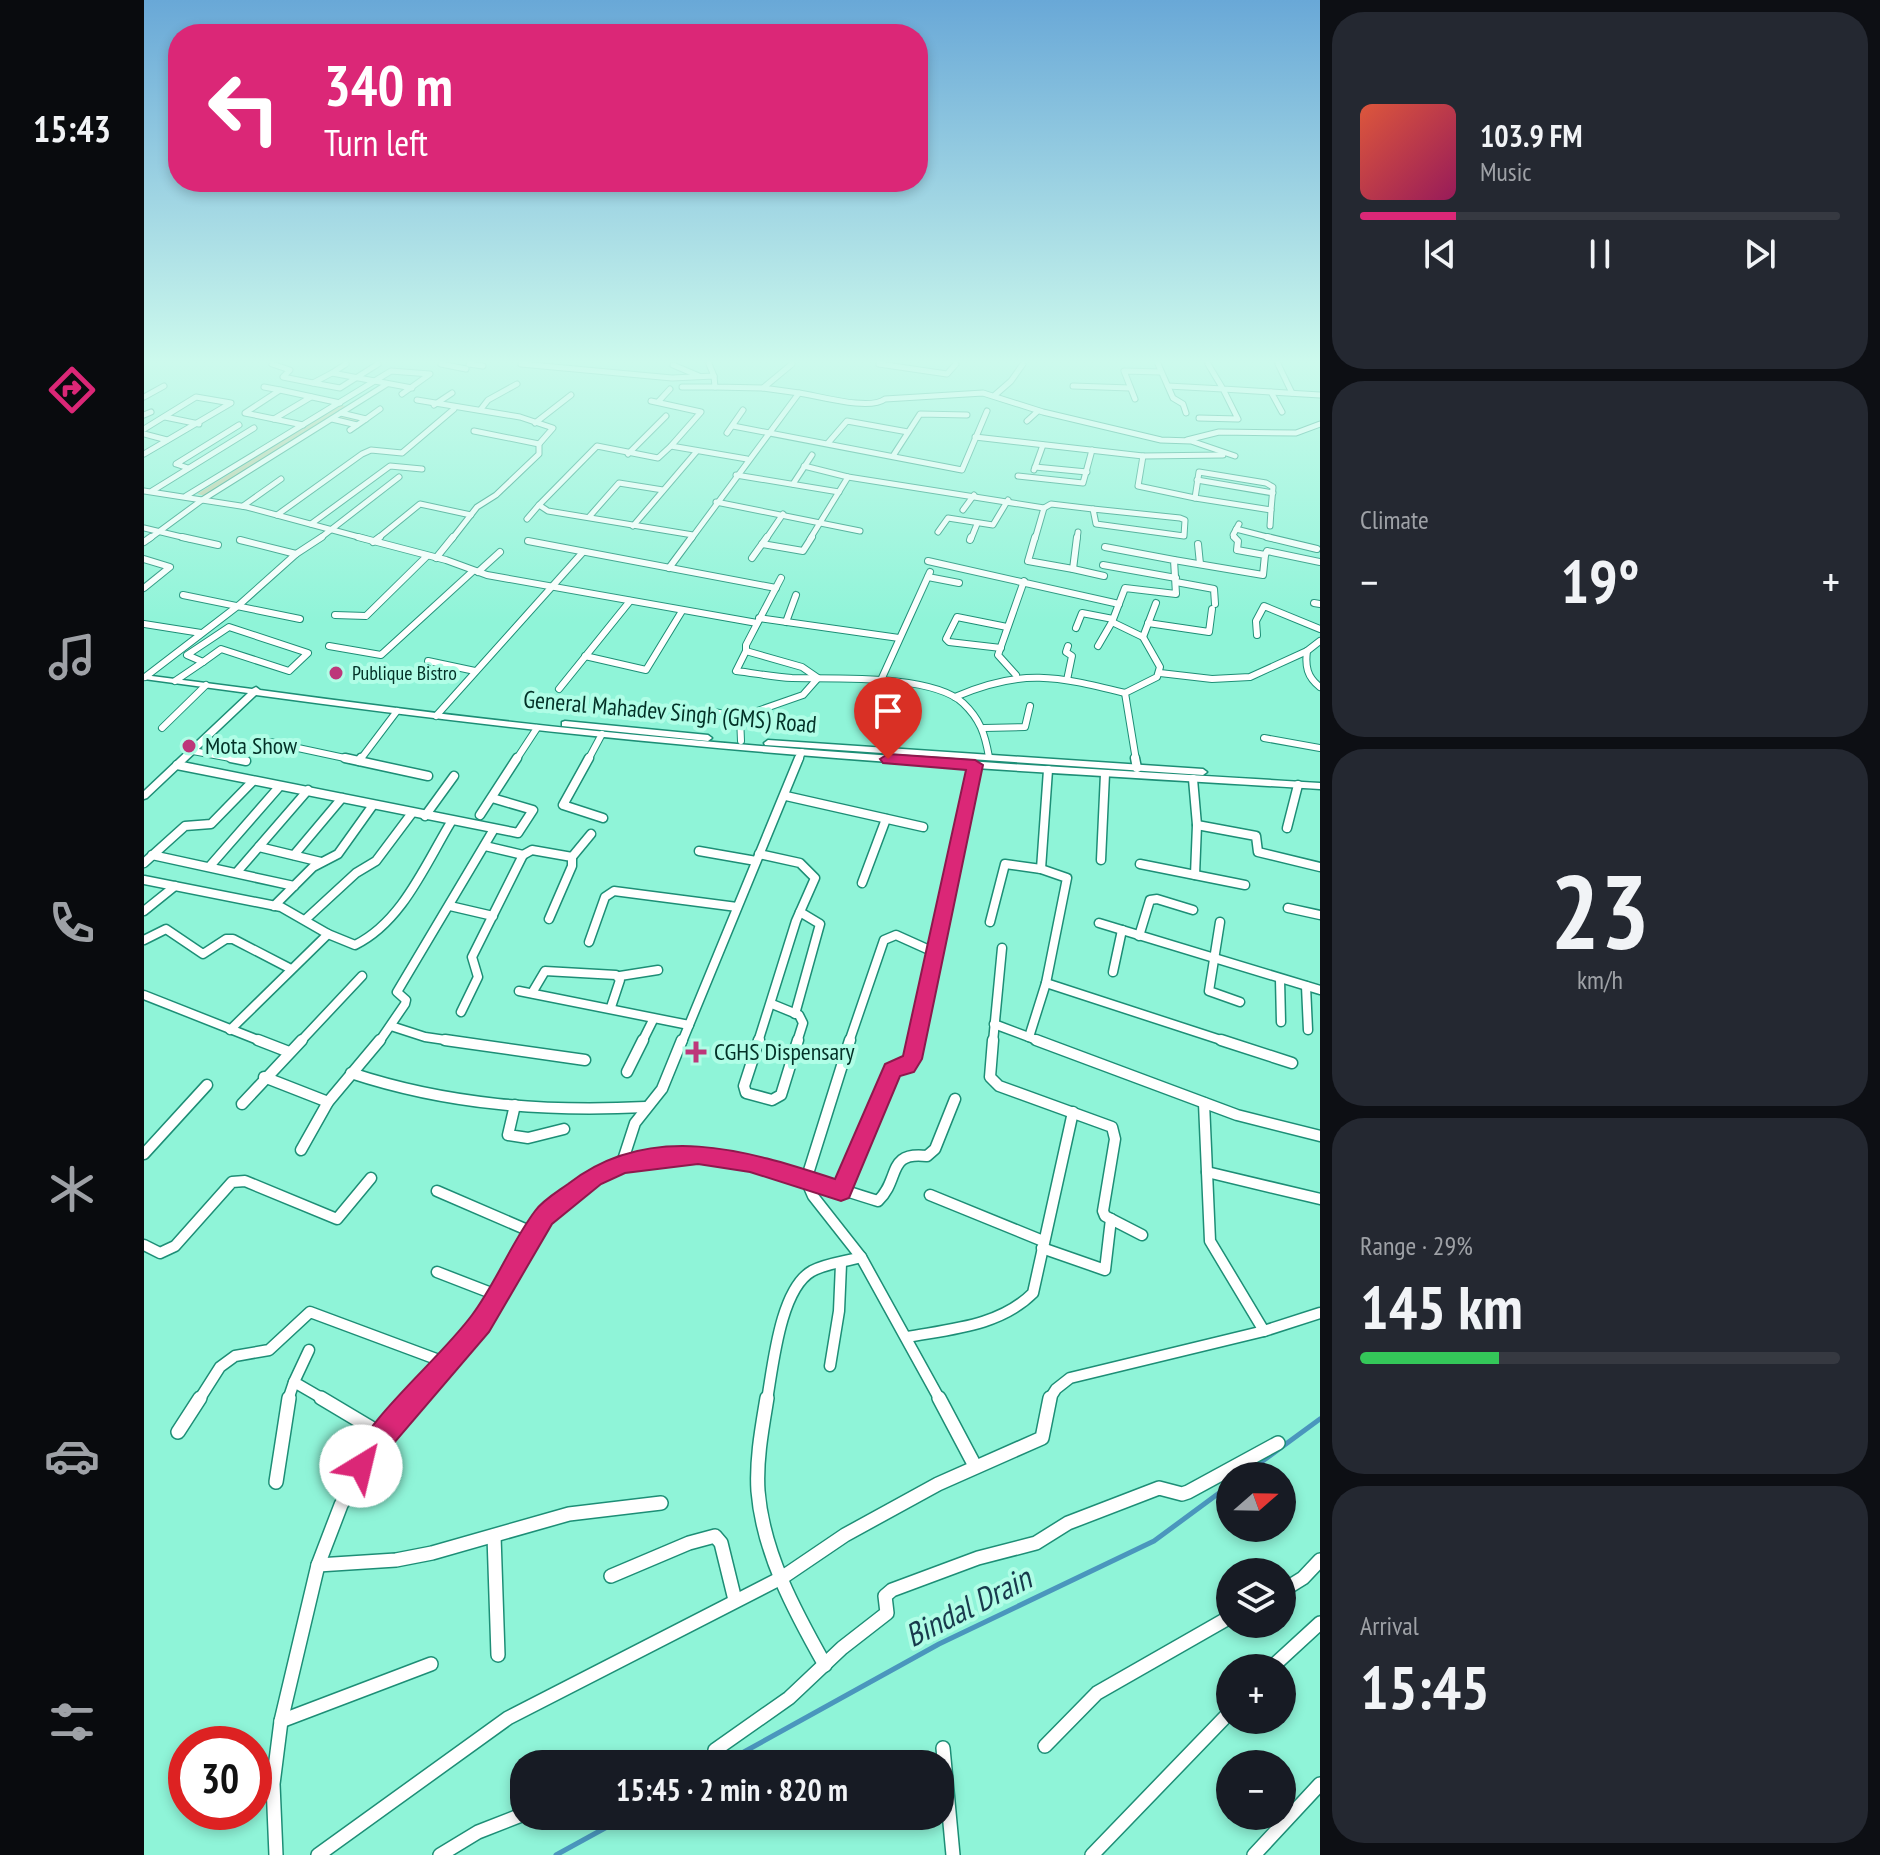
<!DOCTYPE html>
<meta charset="utf-8">
<style>
body{margin:0;font-family:"PT Sans Narrow",sans-serif;background:#242831;color:#f1f3f6;height:100vh;display:flex;flex-direction:column;font-size:30px;white-space:nowrap}
*{box-sizing:border-box;margin:0}
p{font-size:26px;color:#9ea1a6}
.icon{flex:none;width:44px;height:44px;fill:none;stroke:currentColor;stroke-width:2;stroke-linecap:round;stroke-linejoin:round}
.map{position:relative;flex:1;overflow:hidden}
.drawer{display:flex;flex-direction:column;gap:12px;padding:12px;background:#0d0f14;width:560px}
.drawer>*{flex:none}
.hud{position:absolute;left:24px;top:24px;width:760px;height:168px;border-radius:32px;box-shadow:0 4px 12px #0003;background:#db2777;color:#fff;overflow:hidden}
.needle{width:52px;rotate:70deg}
.buttons{position:absolute;left:1072px;top:1462px;display:grid;gap:16px}
.buttons a{display:grid;place-items:center;width:80px;height:80px;border-radius:50%;background:#171b24;box-shadow:0 4px 12px #0003;font-size:40px}
.speed{position:absolute;left:24px;top:1726px;display:flex;gap:16px;font-size:40px;font-weight:700;text-align:center}
.speed>*{display:grid;place-content:center;width:104px;height:104px;border-radius:50%;background:#171b24;box-shadow:0 4px 12px #0003;line-height:1}
.speed .limit{border:12px solid #d22;background:#fff;color:#111}
.pin{position:absolute;display:grid;place-items:center;width:68px;height:68px;color:#fff;margin:-82px -34px;border-radius:50% 50% 50% 0;rotate:-45deg;box-shadow:0 0 8px #0007}
.pin .icon{rotate:45deg}
.me{position:absolute;width:88px;margin:-44px;rotate:36deg;stroke-linejoin:round;filter:drop-shadow(0 0 6px #0008)}
.turn{display:flex;align-items:center;gap:28px;height:168px;padding:0 24px;font-size:36px}
.turn .icon{width:104px;height:104px;stroke-width:2.5}
.turn b{display:block;font-size:56px;line-height:68px}
.big{font-size:60px;font-weight:700;line-height:1.1}
.drawer .tile{flex:1;display:flex;flex-direction:column;justify-content:center;gap:12px;min-width:0;padding:0 28px;border-radius:32px;background:#242831}
.drawer .dial{align-items:center;gap:0}
.dial b{font-size:104px;line-height:1}
.song{display:flex;align-items:center;gap:24px}
.cover{width:96px;height:96px;border-radius:12px;background:linear-gradient(135deg,hsl(10 70% 55%),hsl(330 70% 35%))}
.played{height:8px;border-radius:4px;background:linear-gradient(90deg,#db2777 20%,#363941 20%)}
.keys{display:flex;justify-content:space-around;direction:ltr}
.heat{display:flex;justify-content:space-between;align-items:center;font-size:44px;direction:ltr}
.charge{height:12px;border-radius:6px;background:linear-gradient(90deg,#34c759 29%,#363941 0)}
.trip{position:absolute;left:366px;top:1750px;width:444px;height:80px;border-radius:32px;background:#171b24;box-shadow:0 4px 12px #0003;font-weight:700;line-height:80px;text-align:center}
main{display:flex;flex:1;min-height:0}
.tabs{display:flex;flex-direction:column;width:144px;justify-content:space-around;align-items:center;background:#090b0e;color:#9ea1a6}
.tabs .icon{width:56px;height:56px}
.tabs .on{color:#db2777}
.tabs b{font-size:36px;color:#f1f3f6}
.map>svg:first-child{display:block}
</style>
<main>
<nav class="tabs">
<b>15:43</b>
<svg class="icon on" aria-label="directions" viewBox="0 0 24 24"><path d="M12 3l9 9-9 9-9-9zM9 14v-3h6M13 9l2 2-2 2"/></svg>
<svg class="icon" aria-label="music" viewBox="0 0 24 24"><path d="M9 18V5l10-2v13"/><circle cx="6" cy="18" r="3"/><circle cx="16" cy="16" r="3"/></svg>
<svg class="icon" aria-label="phone" viewBox="0 0 24 24"><path d="M5 4h4l2 5-3 2q2 4 5 5l2-3 5 2v4C11 20 4 13 5 4z"/></svg>
<svg class="icon" aria-label="climate" viewBox="0 0 24 24"><path d="M12 3v18M4 7l16 10M4 17L20 7"/></svg>
<svg class="icon" aria-label="car" viewBox="0 0 24 24"><path d="M5 17H2v-5l4-1 3-4h7l3 4 3 1v5h-3M9 17h6M6 11h13"/><circle cx="7" cy="17" r="2"/><circle cx="17" cy="17" r="2"/></svg>
<svg class="icon" aria-label="filters" viewBox="0 0 24 24"><path d="M4 7h16M4 17h16"/><circle cx="9" cy="7" r="2"/><circle cx="15" cy="17" r="2"/></svg>
</nav>
<div class="map">
<svg width="1176" height="1855" viewBox="0 0 1176 1855">
<rect width="100%" height="100%" fill="#8ff4d8"/>
<!-- green -->
<path fill="#c0c59b" d="M196,405L203,406L194,413L218,419L213,423L186,418L62,496L53,494Z"/>
<g fill="none" stroke-linecap="round" stroke-linejoin="round">
<!-- stream -->
<g stroke="#4a96bd" stroke-width="5">
<path d="M1098,1476L1176,1419"/>
<path d="M578,1764L795,1644L1010,1541L1086,1485"/>
<path d="M412,1855L483,1816"/>
</g>
<!-- minor-far4 casing -->
<g stroke="#1d8e76" stroke-width="7">
<g id="minor-far4">
<path d="M128,364L146,370L139,377L169,383L188,373"/>
<path d="M202,364L188,373L268,388"/>
<path d="M297,364L322,369"/>
<path d="M325,364L339,366"/>
<path d="M377,364L528,378L570,376L571,387L619,388"/>
<path d="M565,364L570,376"/>
<path d="M735,364L803,374L812,364"/>
<path d="M1014,364L1029,398L1039,404L1042,413"/>
<path d="M1064,364L1079,389L1127,392L1138,412"/>
<path d="M1134,364L1148,393"/>
<path d="M529,365L555,376"/>
<path d="M169,383L196,388L234,364"/>
<path d="M929,386L986,388"/>
<path d="M1024,386L1079,389L1094,419L1055,418"/>
<path d="M120,387L136,390"/>
<path d="M538,387H571"/>
<path d="M1127,392L1176,395"/>
<path d="M655,393C676,396 725,411 741,399L839,393L899,412L1017,440L1047,441L1091,456"/>
<path d="M851,395L867,381L879,364"/>
<path d="M0,397L20,386"/>
<path d="M991,399L980,371L1017,372"/>
<path d="M273,400L376,417L409,428L395,444V454L352,495L333,507L308,539"/>
<path d="M507,401L557,412L527,446"/>
<path d="M514,402L526,389"/>
<path d="M290,405L308,393"/>
<path d="M337,409L344,400L373,384"/>
<path d="M197,413L222,419L206,430"/>
<path d="M0,415L7,412"/>
<path d="M21,417L55,424"/>
<path d="M130,419L167,397"/>
<path d="M188,419L213,425"/>
<path d="M222,419L236,409"/>
<path d="M883,421L894,411"/>
<path d="M391,423L427,395"/>
<path d="M159,425L101,413L136,390L196,403"/>
<path d="M589,426L818,470L843,411"/>
<path d="M0,429L52,397L87,403L0,454"/>
<path d="M330,431L395,444"/>
<path d="M583,433L599,410"/>
<path d="M0,434L23,440"/>
<path d="M831,437L999,456L994,486L1051,498"/>
<path d="M1043,440L1075,432L1152,433L1176,424"/>
<path d="M684,443L703,421L764,432"/>
<path d="M484,454L522,416"/>
<path d="M749,456L776,414L823,415"/>
<path d="M999,456L1079,455"/>
<path d="M660,466L704,477L900,508L907,504L949,509"/>
<path d="M891,467L943,472"/>
<path d="M44,468L32,464L95,425"/>
<path d="M890,470L899,445"/>
<path d="M1055,472L1122,483L1129,487L1127,510L1051,498Z"/>
<path d="M592,475L695,492"/>
<path d="M874,476L939,483L948,450"/>
<path d="M1053,480L1129,493"/>
<path d="M649,484L668,455"/>
<path d="M0,491L103,507L222,539"/>
<path d="M8,491L110,428"/>
<path d="M42,496L247,371L286,374L258,394"/>
<path d="M572,502L716,531"/>
<path d="M99,506L137,479"/>
<path d="M949,509L1036,518L1041,520L1040,536L952,524Z"/>
<path d="M819,510L830,495"/>
<path d="M133,515L218,454L227,450L258,453L310,409"/>
<path d="M445,517L475,483L519,490"/>
<path d="M383,519L395,505"/>
<path d="M167,524L246,466L278,469"/>
<path d="M489,526L553,451"/>
<path d="M1126,526L1127,510"/>
<path d="M0,528L46,539"/>
<path d="M1092,529L1131,539"/>
<path d="M794,532L804,518L849,525L864,500"/>
<path d="M549,535L404,511L395,505L453,446L514,458L527,446L603,459"/>
<path d="M5,539L58,500L243,384"/>
<path d="M175,539L255,477"/>
<path d="M233,539L276,504L327,515"/>
<path d="M547,539L655,393L619,388L648,364"/>
<path d="M622,539L639,514"/>
<path d="M666,539L704,477"/>
<path d="M827,539L833,524"/>
<path d="M891,539L900,508"/>
<path d="M933,539L934,532"/>
<path d="M1092,539L1089,535L1095,524"/>
</g>
</g>
<!-- minor-far3 casing -->
<g stroke="#1d8e76" stroke-width="8">
<g id="minor-far3">
<path d="M38,537L74,545"/>
<path d="M214,537L302,560L343,575L613,623"/>
<path d="M891,537L884,561L929,569L933,537"/>
<path d="M1123,537L1173,549"/>
<path d="M826,540L827,537"/>
<path d="M384,541L632,588"/>
<path d="M0,542L7,537"/>
<path d="M229,542L236,537"/>
<path d="M618,544L659,551L668,537"/>
<path d="M1054,544L1056,564"/>
<path d="M152,554L178,537"/>
<path d="M1121,555L1123,551L1176,562"/>
<path d="M292,558L309,537"/>
<path d="M608,558L623,537"/>
<path d="M0,559L26,567L0,588"/>
<path d="M1030,560L1119,575L1121,555L1093,550L1094,541L1090,537"/>
<path d="M784,561L975,604"/>
<path d="M959,565L1032,578"/>
<path d="M525,568L548,537"/>
<path d="M929,569L960,576"/>
<path d="M334,572L356,552"/>
<path d="M784,577L815,583"/>
<path d="M1032,582L1070,589L1071,604"/>
<path d="M39,595L156,619"/>
<path d="M1170,603L1176,604"/>
<path d="M191,615L222,616L283,556"/>
<path d="M615,618L755,638"/>
<path d="M642,622L652,595"/>
<path d="M968,622L999,637L1016,667L1013,677L981,693L992,760"/>
<path d="M1004,623L1065,632L1068,609"/>
<path d="M0,624L57,633"/>
<path d="M85,627L164,653L145,671L77,649L59,662L43,655Z"/>
<path d="M932,628L938,613L969,619"/>
<path d="M1113,635L1112,621L1120,606L1176,629"/>
<path d="M999,637L1012,603"/>
<path d="M1176,641L1163,651C1161,666 1163,677 1176,687"/>
<path d="M185,646L237,655L329,571"/>
<path d="M954,646L968,622L981,588L1032,594L1030,560L961,547"/>
<path d="M857,648L805,642L802,639L813,617L863,627"/>
<path d="M602,651L592,671C610,673 629,677 648,678C689,679 788,674 819,703C836,719 841,734 845,757"/>
<path d="M441,656L502,670L538,611"/>
<path d="M284,661L331,671"/>
<path d="M1016,673L1068,679L1106,677L1163,651"/>
<path d="M872,675L854,655L880,581"/>
<path d="M1,677L95,605L152,554L96,540"/>
<path d="M737,680L786,572"/>
<path d="M923,680L928,656L922,652L924,646"/>
<path d="M31,681L59,662"/>
<path d="M415,689L486,601"/>
<path d="M811,697C878,668 912,676 981,693"/>
<path d="M565,711L596,717"/>
<path d="M292,716L439,552"/>
<path d="M18,728L62,685"/>
<path d="M840,728L881,727L886,706"/>
<path d="M1120,738L1176,748"/>
<path d="M597,741L596,717L659,695L674,678L658,667L602,651V645L637,578"/>
<path d="M126,742L210,760"/>
<path d="M49,751L97,760"/>
<path d="M216,760L253,711"/>
<path d="M372,760L393,728"/>
<path d="M444,760L458,734"/>
<path d="M655,760L658,752"/>
</g>
</g>
<!-- minor-far2 casing -->
<g stroke="#1d8e76" stroke-width="11">
<g id="minor-far2">
<path d="M87,758L102,761"/>
<path d="M201,758L284,776"/>
<path d="M445,758L419,805L459,818"/>
<path d="M991,758L993,768"/>
<path d="M215,761L217,758"/>
<path d="M33,765L374,833L389,810L348,798"/>
<path d="M1049,779L1053,825L1051,875"/>
<path d="M642,796L779,827"/>
<path d="M336,815L373,758"/>
<path d="M281,816L310,776"/>
<path d="M1053,825L1112,836L1114,852L1176,867"/>
<path d="M1143,828L1154,785"/>
<path d="M341,846L379,855L388,850L428,857V866L405,919"/>
<path d="M115,847L177,862"/>
<path d="M555,851L612,861"/>
<path d="M8,855L150,886"/>
<path d="M150,855L198,798"/>
<path d="M428,857L447,834"/>
<path d="M957,860L961,774"/>
<path d="M0,863L41,826L67,824L109,781"/>
<path d="M996,864L1101,885"/>
<path d="M66,866L135,787"/>
<path d="M897,869L904,770"/>
<path d="M93,872L164,790"/>
<path d="M0,880L137,907L184,934L211,945C258,922 281,865 307,822"/>
<path d="M718,883L742,819"/>
<path d="M130,906L169,867L194,854L229,805"/>
<path d="M306,906L349,916"/>
<path d="M1144,908L1176,915"/>
<path d="M0,911L31,886"/>
<path d="M162,919L212,873L232,861L268,813"/>
<path d="M846,922L861,864L897,869L923,878L902,983L885,1037"/>
<path d="M1076,922L1065,991L1096,1002"/>
<path d="M955,923L1176,990"/>
<path d="M995,936L1006,900L1013,899L1049,910"/>
<path d="M0,940L22,929L59,954L82,939H89L147,969"/>
<path d="M445,942L461,897L470,891L593,907"/>
<path d="M969,972L978,930"/>
<path d="M476,976L514,970"/>
<path d="M1136,979L1137,1022"/>
<path d="M902,983L1083,1042"/>
<path d="M1162,986L1164,1030"/>
<path d="M375,991L545,1025"/>
<path d="M388,993L401,971L472,975L476,980L467,1007"/>
<path d="M0,995L119,1042"/>
<path d="M628,1004L655,1015L659,1023L653,1042"/>
<path d="M317,1012L334,977L328,957L379,855"/>
<path d="M651,1014L676,924L656,912"/>
<path d="M850,1024L898,1042"/>
<path d="M247,1026L281,1037L315,1042"/>
<path d="M86,1030L184,934"/>
<path d="M156,1042L218,976"/>
<path d="M235,1042L261,1004L262,1000L253,992L350,829"/>
<path d="M498,1042L509,1020"/>
<path d="M538,1042L655,758"/>
<path d="M614,1042L652,921L671,878L656,863L615,854"/>
<path d="M705,1042L740,940L752,935L792,953"/>
<path d="M772,1042L831,765"/>
<path d="M849,1042L858,948"/>
</g>
</g>
<!-- minor-far1 casing -->
<g stroke="#1d8e76" stroke-width="13">
<g id="minor-far1">
<path d="M114,1040L145,1052"/>
<path d="M301,1040L441,1060"/>
<path d="M615,1040L600,1086L602,1093L628,1100L637,1095L654,1040"/>
<path d="M706,1040L662,1180L669,1196L717,1257L796,1400"/>
<path d="M849,1040L846,1077L855,1086L968,1127L971,1139L959,1211L961,1216L998,1235"/>
<path d="M892,1040L1093,1115L1176,1136"/>
<path d="M1077,1040L1148,1063"/>
<path d="M483,1072L499,1040"/>
<path d="M207,1073C304,1105 401,1112 502,1107"/>
<path d="M120,1077L184,1102"/>
<path d="M1060,1103L1066,1241L1120,1331"/>
<path d="M98,1104L158,1040"/>
<path d="M371,1105L364,1135L384,1138L420,1129"/>
<path d="M157,1150L184,1102L236,1040"/>
<path d="M0,1154L63,1085"/>
<path d="M478,1163L491,1123L518,1089L538,1040"/>
<path d="M1063,1172L1176,1199"/>
<path d="M293,1191L388,1232"/>
<path d="M697,1191L749,1070C767,1065 768,1058 772,1040"/>
<path d="M786,1195L899,1241"/>
<path d="M0,1245L16,1253L31,1246L88,1182L101,1181L193,1219L227,1178"/>
<path d="M898,1248L961,1270L967,1219"/>
<path d="M293,1272L355,1296"/>
<path d="M763,1337C807,1329 856,1326 889,1293L929,1112"/>
<path d="M165,1350L150,1382L181,1400"/>
<path d="M686,1366L695,1311L697,1264"/>
<path d="M55,1400L76,1367L91,1356L125,1350L166,1312L303,1363"/>
<path d="M144,1400L150,1382"/>
<path d="M270,1400C292,1375 318,1350 338,1322C360,1289 375,1249 399,1217C406,1208 418,1201 427,1193C516,1119 638,1172 734,1201C757,1179 742,1151 783,1156L791,1149L811,1099"/>
<path d="M623,1400C629,1366 636,1289 668,1271C683,1263 701,1262 717,1257"/>
<path d="M905,1400L912,1389L926,1378L1120,1331L1176,1313"/>
</g>
</g>
<!-- minor casing -->
<g stroke="#1d8e76" stroke-width="16">
<g id="minor">
<path d="M177,1398L239,1435"/>
<path d="M623,1398C618,1428 612,1460 614,1491C619,1553 651,1612 681,1665"/>
<path d="M795,1398L831,1466"/>
<path d="M34,1432L56,1398"/>
<path d="M132,1482L145,1398"/>
<path d="M350,1536L354,1655"/>
<path d="M174,1565L252,1560L288,1553L425,1514L517,1503"/>
<path d="M467,1576L545,1543L571,1536L577,1543L591,1600"/>
<path d="M1138,1591L1159,1578L1176,1560"/>
<path d="M1127,1668L1176,1623"/>
<path d="M137,1721L287,1664"/>
<path d="M901,1746L953,1693L1086,1617"/>
<path d="M799,1748L809,1855"/>
<path d="M571,1750L645,1698L698,1648L743,1613L741,1596L748,1590L834,1558L892,1543L924,1523L1015,1488L1038,1494L1044,1492L1134,1443"/>
<path d="M132,1855L129,1784L137,1721L174,1565L197,1505L226,1451L272,1398"/>
<path d="M174,1855L364,1718L639,1577L701,1535L794,1484L898,1438L906,1398"/>
<path d="M296,1855L334,1832L380,1814"/>
<path d="M948,1855L1086,1712"/>
<path d="M1110,1855L1176,1784"/>
</g>
</g>
<!-- tertiary casing -->
<g stroke="#1d8e76" stroke-width="3">
<g id="tertiary">
<path d="M0,675L108,689L112,687L116,690C256,709 396,727 536,739C749,758 963,770 1176,783V789C961,776 746,765 532,744C391,731 251,714 112,695L3,798L0,799V791L104,693L0,679Z"/>
<path d="M421,721L564,735L568,738L564,741L418,726V722Z"/>
<path d="M624,740L1059,769L1063,772L1059,775L621,745L620,743Z"/>
</g>
</g>
<!-- minor-far4 -->
<use href="#minor-far4" stroke="#fff" stroke-width="5"/>
<!-- minor-far3 -->
<use href="#minor-far3" stroke="#fff" stroke-width="6"/>
<!-- minor-far2 -->
<use href="#minor-far2" stroke="#fff" stroke-width="8"/>
<!-- minor-far1 -->
<use href="#minor-far1" stroke="#fff" stroke-width="10"/>
<!-- minor -->
<use href="#minor" stroke="#fff" stroke-width="13"/>
<!-- tertiary -->
<use href="#tertiary" fill="#fff" fill-rule="evenodd"/>
</g>
<!-- sky -->
<linearGradient id="sky" x2="0" y2="1"><stop stop-color="#69a8d7"/><stop offset="0.58" stop-color="#cdfaed"/><stop offset="1" stop-color="#cdfaed" stop-opacity="0"/></linearGradient>
<rect width="1176" height="623" fill="url(#sky)"/>
<!-- route -->
<path fill="#db2777" stroke="#8e194d" stroke-width="2" d="M744,754L831,760L839,765L778,1059L770,1072L756,1076L705,1198L697,1201L606,1172L554,1164L481,1173L457,1184L408,1224L345,1332L249,1444L227,1475L217,1479L208,1475L204,1466C225,1415 294,1361 328,1315C352,1283 367,1243 391,1211C399,1200 413,1192 424,1184C506,1120 602,1150 691,1179L741,1064L759,1056L822,770L739,763L736,759Z"/>
<!-- markers -->
<g fill="#bd377a" stroke="#b0fde6" stroke-width="3">
<circle cx="192" cy="673" r="8"/>
<circle cx="45" cy="746" r="8"/>
<path d="M548 1040h8v8h8v8h-8v8h-8v-8h-8v-8h8z"/>
</g>
<g text-anchor="middle" stroke-width="8" stroke-linejoin="round" paint-order="stroke">
<!-- far-poi labels -->
<g font-size="20" fill="#023127" stroke="#b0fde6" text-anchor="start">
<text x="208" y="680">Publique Bistro</text>
</g>
<!-- street labels -->
<g font-size="24" fill="#023127" stroke="#b0fde6">
<text transform="translate(526 712) rotate(5)" y="8">General Mahadev Singh (GMS) Road</text>
</g>
<!-- poi labels -->
<g font-size="24" fill="#023127" stroke="#b0fde6" text-anchor="start">
<text x="61" y="754">Mota Show</text>
<text x="570" y="1060">CGHS Dispensary</text>
</g>
<!-- near-water labels -->
<g font-size="32" font-style="italic" fill="#183a4c" stroke="#b0fde6">
<text transform="translate(824 1607) rotate(-27)" y="11">Bindal Drain</text>
</g>
</g>
</svg>
<div class="buttons">
<a><svg class="needle" viewBox="-14 -14 28 28"><path d="M0-13l5 13h-10z" fill="#e53935"/><path d="M0 13l5-13h-10z" fill="#9ea1a6"/></svg></a>
<a><svg class="icon" aria-label="layers" viewBox="0 0 24 24"><path d="M12 4l9 5-9 5-9-5zM3 14l9 5 9-5"/></svg></a>
<a>+</a>
<a>−</a>
</div>
<div class="speed"><div class="limit">30</div></div>
<div class="pin" style="left:744px;top:759px;background:#d93025"><svg class="icon" aria-label="arrive" viewBox="0 0 24 24"><path d="M6 21V4h12l-3 4 3 4H6"/></svg></div>
<svg class="me" style="left:217px;top:1466px" viewBox="-20 -20 40 40"><circle r="19" fill="#fff"/><path d="M0-13L10 11 0 6-10 11z" fill="#db2777"/></svg>
<div class="trip">15:45 · 2 min · 820 m</div>
<div class="hud">
<div class="turn"><svg class="icon" aria-label="left" viewBox="0 0 24 24"><path d="M17 20v-9H6M10 6l-5 5 5 5"/></svg><div><b>340 m</b>Turn left</div></div>
</div>
</div>
<section class="drawer">
<div class="tile">
<div class="song"><i class="cover"></i><div><b>103.9 FM</b><p>Music</p></div></div>
<div class="played"></div>
<div class="keys"><svg class="icon" aria-label="previous" viewBox="0 0 24 24"><path d="M18 5L8 12l10 7zM5 5v14"/></svg><svg class="icon" aria-label="pause" viewBox="0 0 24 24"><path d="M8 5v14M16 5v14"/></svg><svg class="icon" aria-label="next" viewBox="0 0 24 24"><path d="M6 5l10 7-10 7zM19 5v14"/></svg></div>
</div>
<div class="tile"><p>Climate</p>
<div class="heat"><a>−</a><b class="big">19°</b><a>+</a></div>
</div>
<div class="tile dial"><b>23</b><p>km/h</p></div>
<div class="tile"><p>Range · 29%</p><b class="big">145 km</b><div class="charge"></div></div>
<div class="tile"><p>Arrival</p><b class="big">15:45</b></div>
</section>
</main>
